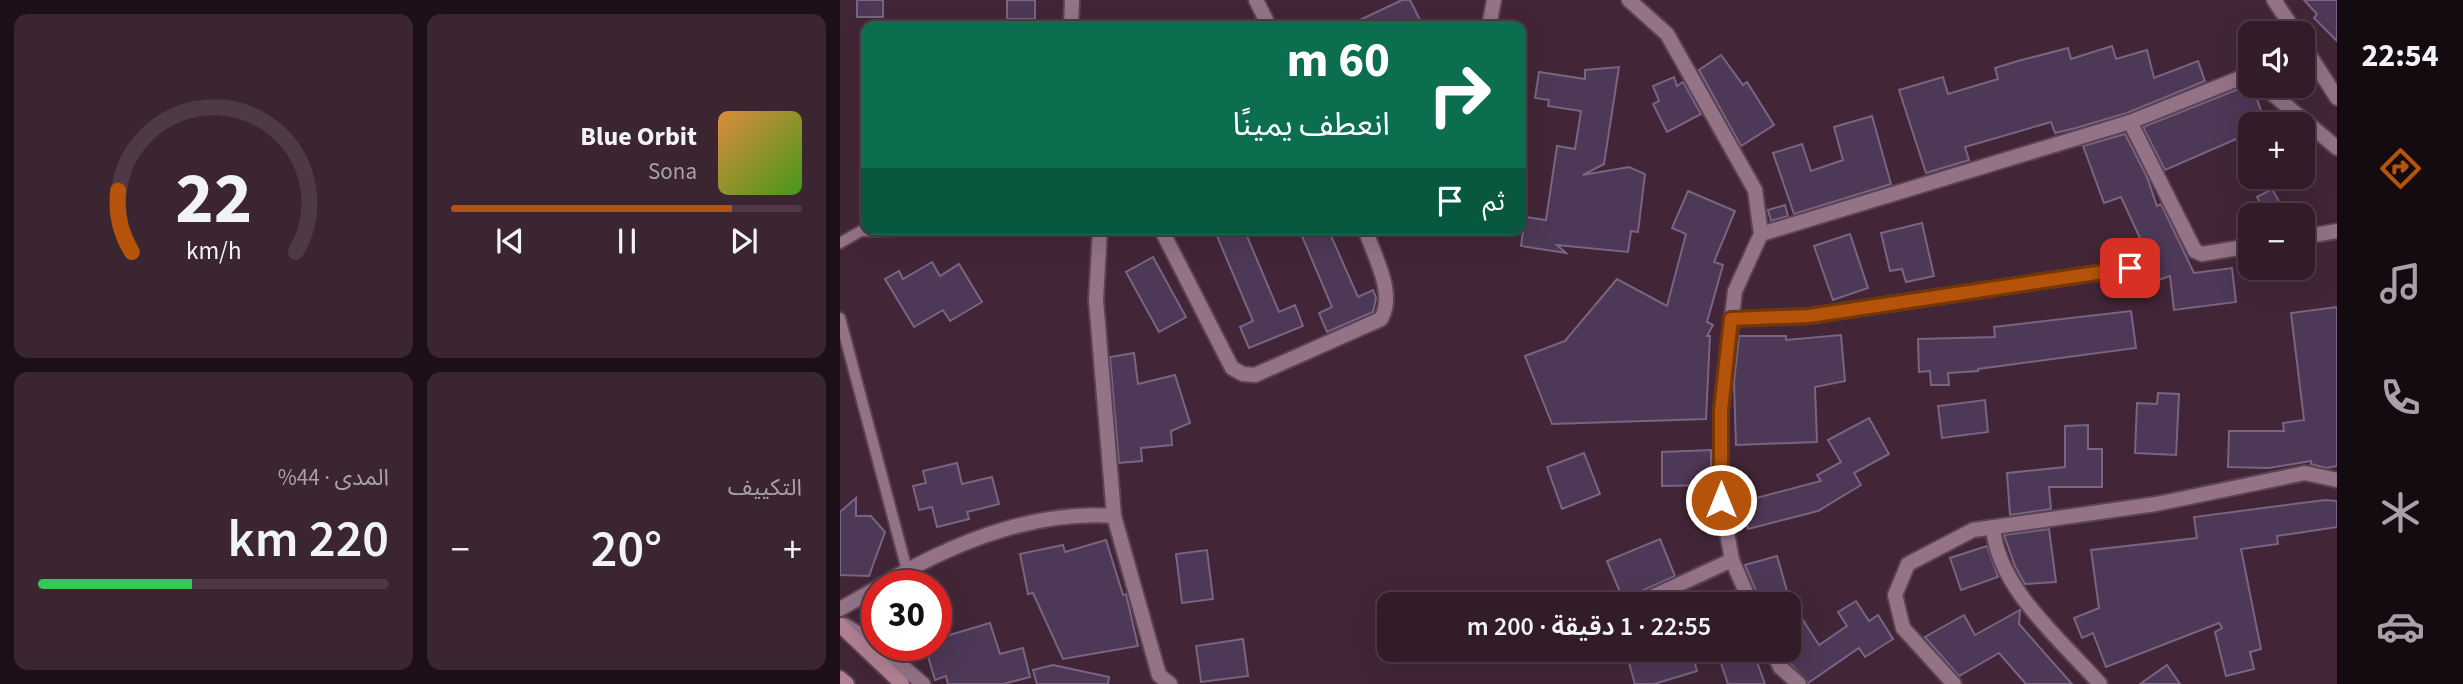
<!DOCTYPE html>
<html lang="ar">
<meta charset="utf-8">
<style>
body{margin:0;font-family:"Source Sans 3","Noto Sans Arabic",sans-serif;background:#3a2531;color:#f1f3f6;direction:rtl;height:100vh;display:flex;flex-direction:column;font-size:26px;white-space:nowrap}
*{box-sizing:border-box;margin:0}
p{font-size:23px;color:#a8a1a8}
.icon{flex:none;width:38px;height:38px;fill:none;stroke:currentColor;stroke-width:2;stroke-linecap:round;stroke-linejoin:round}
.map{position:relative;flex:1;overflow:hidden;direction:ltr}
.sheet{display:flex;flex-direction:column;gap:14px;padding:14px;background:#1c0f17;width:840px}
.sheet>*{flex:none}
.banner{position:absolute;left:21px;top:21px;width:665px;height:214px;border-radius:14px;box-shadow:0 7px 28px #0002,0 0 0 2px #4d3a46;direction:rtl;background:#0b6e4f;color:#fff;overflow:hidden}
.tools{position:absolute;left:1398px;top:21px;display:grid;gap:14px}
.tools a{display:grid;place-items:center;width:77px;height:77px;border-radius:14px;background:#321c29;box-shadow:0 7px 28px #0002,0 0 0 2px #4d3a46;font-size:35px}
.speed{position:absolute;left:21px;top:570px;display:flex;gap:14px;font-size:35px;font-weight:700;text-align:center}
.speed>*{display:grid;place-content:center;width:91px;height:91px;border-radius:50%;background:#321c29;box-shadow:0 7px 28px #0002,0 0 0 2px #4d3a46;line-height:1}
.speed .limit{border:10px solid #d22;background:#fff;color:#111}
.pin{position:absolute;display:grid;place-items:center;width:60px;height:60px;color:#fff;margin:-30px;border-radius:14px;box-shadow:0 4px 10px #0006}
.me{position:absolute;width:77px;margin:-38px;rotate:0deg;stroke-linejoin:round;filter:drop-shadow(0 0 5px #0008)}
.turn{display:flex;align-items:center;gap:24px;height:147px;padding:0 21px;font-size:32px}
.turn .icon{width:91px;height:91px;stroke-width:2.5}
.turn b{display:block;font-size:49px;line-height:60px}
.then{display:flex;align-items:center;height:66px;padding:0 21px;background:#0003;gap:14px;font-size:26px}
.big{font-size:52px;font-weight:600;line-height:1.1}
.sheet .tile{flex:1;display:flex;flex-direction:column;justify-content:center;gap:10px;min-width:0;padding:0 24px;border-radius:14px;background:#3a2531}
.sheet .dial{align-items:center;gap:0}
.dial svg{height:182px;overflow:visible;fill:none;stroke:#4d3a46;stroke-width:7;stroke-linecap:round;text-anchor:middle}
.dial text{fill:#f1f3f6;stroke:none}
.song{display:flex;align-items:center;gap:21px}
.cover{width:84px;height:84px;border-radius:10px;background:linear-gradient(135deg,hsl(30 70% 55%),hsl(100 70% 35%))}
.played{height:7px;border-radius:4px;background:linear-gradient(90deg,#b45309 80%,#4d3a46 80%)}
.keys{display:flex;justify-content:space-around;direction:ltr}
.heat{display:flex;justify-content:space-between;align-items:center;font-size:38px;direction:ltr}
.charge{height:10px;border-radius:5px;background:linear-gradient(90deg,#34c759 44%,#4d3a46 0)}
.sheet .tiles{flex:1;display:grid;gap:14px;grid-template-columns:repeat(2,1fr)}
.trip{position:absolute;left:537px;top:592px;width:424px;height:70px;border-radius:14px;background:#321c29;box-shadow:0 7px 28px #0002,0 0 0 2px #4d3a46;font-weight:600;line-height:70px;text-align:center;direction:rtl}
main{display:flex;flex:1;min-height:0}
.tab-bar{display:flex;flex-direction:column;width:126px;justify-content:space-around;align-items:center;background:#140b10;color:#a8a1a8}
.tab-bar .icon{width:49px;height:49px}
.tab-bar .active{color:#b45309}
.tab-bar b{font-size:32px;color:#f1f3f6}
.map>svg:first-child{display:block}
</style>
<main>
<nav class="tab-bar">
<b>22:54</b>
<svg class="icon active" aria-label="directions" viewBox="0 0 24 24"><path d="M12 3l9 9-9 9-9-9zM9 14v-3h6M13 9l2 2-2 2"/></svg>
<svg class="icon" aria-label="music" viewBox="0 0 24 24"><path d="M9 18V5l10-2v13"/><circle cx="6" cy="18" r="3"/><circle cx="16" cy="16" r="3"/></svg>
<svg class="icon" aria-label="phone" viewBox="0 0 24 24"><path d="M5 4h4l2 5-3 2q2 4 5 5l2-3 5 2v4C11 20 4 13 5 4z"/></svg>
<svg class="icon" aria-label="climate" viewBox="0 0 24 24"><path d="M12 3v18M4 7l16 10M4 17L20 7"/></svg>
<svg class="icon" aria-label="car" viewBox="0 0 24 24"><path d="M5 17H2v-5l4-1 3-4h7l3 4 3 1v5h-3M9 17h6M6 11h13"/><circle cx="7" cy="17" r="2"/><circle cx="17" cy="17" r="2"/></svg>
</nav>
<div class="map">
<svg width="1497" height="684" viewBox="0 0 1497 684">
<rect width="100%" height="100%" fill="#422637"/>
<!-- building -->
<g fill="#4d3857" stroke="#786581" stroke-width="2">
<rect x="17" y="0" width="26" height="17"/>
<rect x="167" y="0" width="28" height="19"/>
<path d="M562,0H570L583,26H507Z"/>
<path d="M1464,0H1497V41L1474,18L1477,14Z"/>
<path d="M1272,46L1276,59L1307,50L1314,78L1358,61L1365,81L1287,113L1236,128L1215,133L1211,122L1125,147L1129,160L1086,173L1059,90L1103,77L1108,94L1158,79L1155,68L1178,61L1228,48L1231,59Z"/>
<path d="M881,55L903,85L907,82L934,125L901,146L859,70Z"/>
<path d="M779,67L764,164L743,175L789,167L805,174L798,232L791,231L788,252L717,245L726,253L681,246L685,217L706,220L717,146L735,149L741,111L708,106L709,100L695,98L699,72L745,79V70Z"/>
<path d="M834,77L837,86L843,82L861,114L827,132L813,104L819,101L813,86Z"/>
<path d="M1406,86H1412L1426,124H1410V133L1325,170L1303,127Z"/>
<path d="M1032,116L1051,184L954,214L933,153L962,144L971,171L1003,160L994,127Z"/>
<path d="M1285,134L1307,177L1317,206L1321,204L1354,273L1392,268L1396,302L1334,310L1330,276L1310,283L1297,256L1306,251L1281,197L1264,203L1243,146Z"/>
<path d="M1432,189L1441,205L1426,214L1417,197Z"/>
<path d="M848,191L895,211L874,262L883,265L867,322L873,325L867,336H870L866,419L712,424L685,356L725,341L777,279L827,306L846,234L832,228Z"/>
<path d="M945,205L948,216L931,221L928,210Z"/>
<path d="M1082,223L1094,276L1066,282L1062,269L1050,271L1041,233Z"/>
<path d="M394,229H404L439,312L455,305L463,326L409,348L400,327L413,321L377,236Z"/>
<path d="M459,229H488L518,297L533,290L536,298L533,312L487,332L479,313L492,307Z"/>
<path d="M1010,234L1028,288L993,300L974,246Z"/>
<path d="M313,257L346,317L319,332L286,272Z"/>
<path d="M92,262L100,276L119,264L142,302L110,321L103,310L74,327L45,279L59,271L63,279Z"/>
<path d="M1497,307V466L1486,468L1471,464V461L1429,468L1388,467L1389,431H1444L1443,423L1464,420L1451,313Z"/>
<path d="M1291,311L1296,348L1138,369V371L1108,373L1109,385H1091L1090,371L1079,372L1078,339L1155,337L1154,327Z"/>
<path d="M1001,335L1005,381L975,387L977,442L896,445L894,382L899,336H946V340Z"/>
<path d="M294,353L298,384L335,375L350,423L331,431L332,445L301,448L302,461L279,463L270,357Z"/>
<path d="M1318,393L1339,394L1336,455L1295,453L1297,403L1317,404Z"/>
<path d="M1145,400L1148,432L1102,438L1098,406Z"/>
<path d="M1029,418L1049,454L1014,473L1021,485L978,511L908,529L901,502L981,481L977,475L1001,462L988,440Z"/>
<path d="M1248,425V449H1262V487H1209L1211,509L1170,515L1167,473L1225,467V426Z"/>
<path d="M871,450V485L822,486V452Z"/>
<path d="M744,453L760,494L722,509L707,467Z"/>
<path d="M117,463L122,484L152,477L159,504L127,512L129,519L97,527L92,507L79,510L73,486L86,483L83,471Z"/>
<path d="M16,498V516H31L45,532L29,576L0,575V512Z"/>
<path d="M1485,500L1497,501V527L1437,536L1438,544L1401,549L1421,649L1410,652L1414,669L1386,676L1375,632L1382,628L1379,623L1266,667L1253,633L1242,638L1234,618L1259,608L1251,550L1357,538L1354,517Z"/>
<path d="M1209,529L1216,582L1185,584L1175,566L1164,535Z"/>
<path d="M820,539L835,576L799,592L794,601L785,604L767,561Z"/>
<path d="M266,540L283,595L286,594L298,646L223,659L193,593L188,594L180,554L223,545L225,552Z"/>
<path d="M1147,546L1158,577L1121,590L1110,558Z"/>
<path d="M367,550L373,599L342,603L336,554Z"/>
<path d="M937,556L947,591L919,598L905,565Z"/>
<path d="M948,597L979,645L1007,626L998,612L1016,601L1029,621L1038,615L1053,639L1025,657L1019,648L968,683L948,661L943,649H948Z"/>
<path d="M1180,610L1179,624L1232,684H1186L1159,653L1119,676L1085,637L1124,615L1135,635Z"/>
<path d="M150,623L160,654L183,648L190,677L163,684H108L106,676L95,680L85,646H96V639Z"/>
<path d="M403,639L408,676L361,682L356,646Z"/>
<path d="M785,649H851L857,671L814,684H795Z"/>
<path d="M913,651L925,684H888L881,663Z"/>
<path d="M213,665L269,677L268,684H197L193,670Z"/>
<path d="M1327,665L1340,684H1300Z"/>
</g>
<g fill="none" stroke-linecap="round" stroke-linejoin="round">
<!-- lane casing -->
<g stroke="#5b4353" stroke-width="14">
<g id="lane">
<path d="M0,243L21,231L106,229"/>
<path d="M0,318L67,570"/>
</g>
</g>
<!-- street casing -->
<g stroke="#5b4353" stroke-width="18">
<g id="street">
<path d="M416,0L429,26"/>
<path d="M789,0L827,34L915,190L921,234L895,291L881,410V500L892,560L911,604"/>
<path d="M1434,0L1456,33"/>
<path d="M231,26L232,0"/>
<path d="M649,26L654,0"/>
<path d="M1463,45L1497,98"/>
<path d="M1423,86L1497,148"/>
<path d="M1290,122L1355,251L1362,254L1410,246"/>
<path d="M260,229L256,300L274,516L319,675L330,684"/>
<path d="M321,229L392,368L403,374L415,375L541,319C556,293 534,256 525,229"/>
<path d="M921,234L1290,122L1405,76L1410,77"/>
<path d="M1463,237L1497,231"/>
<path d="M891,319L969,316L1290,268"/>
<path d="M1153,527C1157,587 1221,640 1260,684"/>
<path d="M40,586C110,544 192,510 274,516"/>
<path d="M803,601L892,560"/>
<path d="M0,609L37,588"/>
<path d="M4,625L37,644"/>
<path d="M39,646L83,684"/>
<path d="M932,649L940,667L959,684"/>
<path d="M1114,684L1063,628L1055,595L1068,564L1133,530L1316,504L1465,473L1497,480"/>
</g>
</g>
<!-- secondary casing -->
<g stroke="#5b4353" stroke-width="18">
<g id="secondary">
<path d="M0,625L62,684"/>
<path d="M0,678L7,684"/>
</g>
</g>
<!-- lane -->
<use href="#lane" stroke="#947387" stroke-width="10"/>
<!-- street -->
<use href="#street" stroke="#947387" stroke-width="14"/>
<!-- secondary -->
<use href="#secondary" stroke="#b28092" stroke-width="14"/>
</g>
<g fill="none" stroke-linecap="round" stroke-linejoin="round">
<!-- route casing -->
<g stroke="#753606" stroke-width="18">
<path id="route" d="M881,500V410L891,319L969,316L1290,268"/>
</g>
<!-- route -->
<use href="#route" stroke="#b45309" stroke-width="12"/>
</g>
</svg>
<div class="tools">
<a><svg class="icon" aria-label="sound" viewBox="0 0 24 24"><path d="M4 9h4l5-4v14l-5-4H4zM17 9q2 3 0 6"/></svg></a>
<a>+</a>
<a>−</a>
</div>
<div class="speed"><div class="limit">30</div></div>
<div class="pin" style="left:1290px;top:268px;background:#d93025"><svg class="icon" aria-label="arrive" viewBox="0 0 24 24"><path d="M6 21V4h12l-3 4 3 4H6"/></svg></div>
<svg class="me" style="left:881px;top:500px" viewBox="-20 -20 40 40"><circle r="17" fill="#b45309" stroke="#fff" stroke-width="3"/><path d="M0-11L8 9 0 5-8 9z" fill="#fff"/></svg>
<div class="trip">22:55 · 1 دقيقة · 200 m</div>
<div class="banner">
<div class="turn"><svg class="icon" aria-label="right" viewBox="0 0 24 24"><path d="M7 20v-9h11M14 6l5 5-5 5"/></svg><div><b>60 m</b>انعطف يمينًا</div></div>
<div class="then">ثم<svg class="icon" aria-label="arrive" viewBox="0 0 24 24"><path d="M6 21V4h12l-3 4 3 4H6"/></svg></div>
</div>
</div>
<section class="sheet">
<div class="tiles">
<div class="tile">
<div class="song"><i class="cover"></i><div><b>Blue Orbit</b><p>Sona</p></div></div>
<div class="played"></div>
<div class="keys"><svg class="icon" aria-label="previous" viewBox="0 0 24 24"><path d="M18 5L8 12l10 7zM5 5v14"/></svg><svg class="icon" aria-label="pause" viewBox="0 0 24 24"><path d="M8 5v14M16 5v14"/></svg><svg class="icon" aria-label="next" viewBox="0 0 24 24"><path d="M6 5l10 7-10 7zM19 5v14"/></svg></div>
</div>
<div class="tile dial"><svg viewBox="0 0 100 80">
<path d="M14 69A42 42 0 1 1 86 69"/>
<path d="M14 69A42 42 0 0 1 8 42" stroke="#b45309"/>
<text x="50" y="56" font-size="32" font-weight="700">22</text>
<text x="50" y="72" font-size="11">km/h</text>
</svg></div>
<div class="tile"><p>التكييف</p>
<div class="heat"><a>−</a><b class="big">20°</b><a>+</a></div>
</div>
<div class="tile"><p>المدى · 44%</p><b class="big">220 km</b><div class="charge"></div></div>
</div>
</section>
</main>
